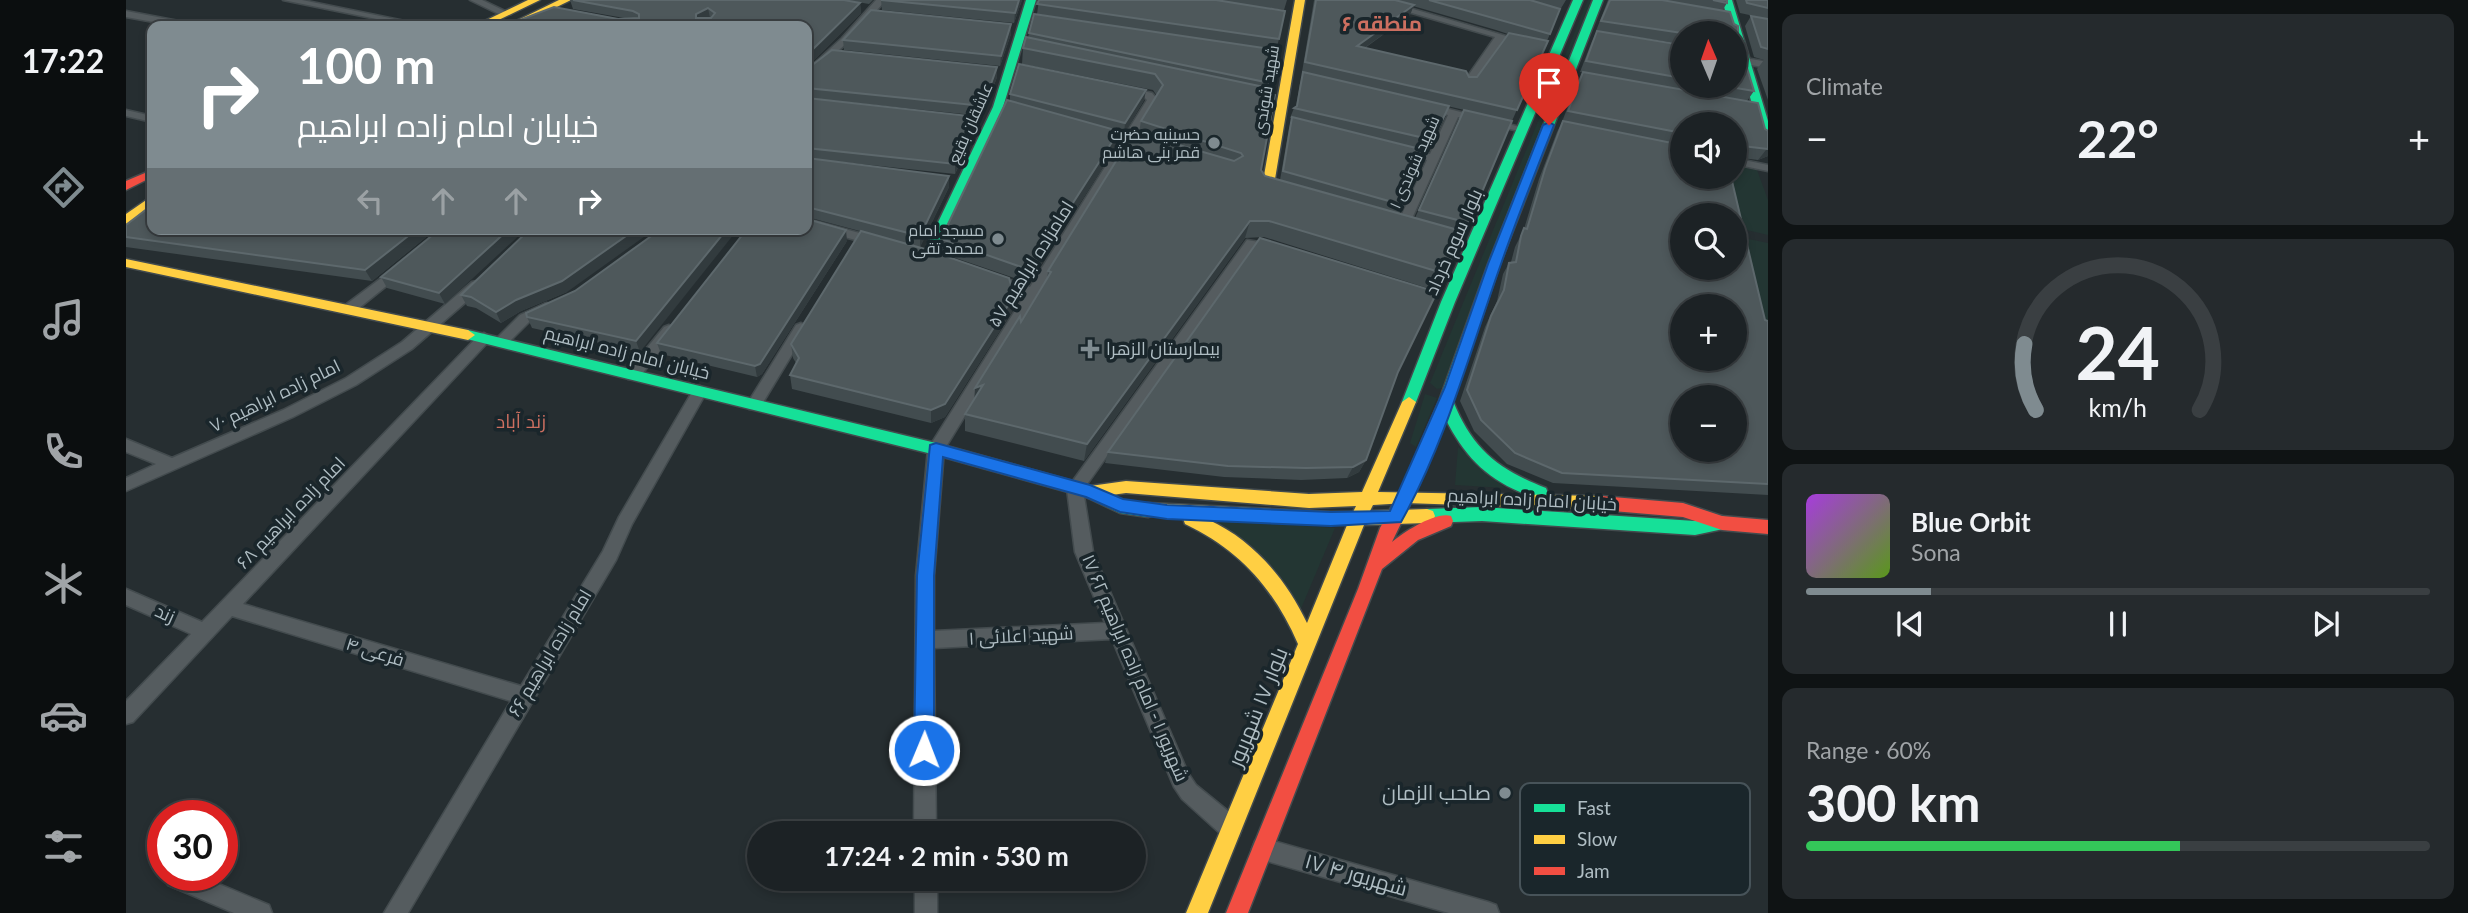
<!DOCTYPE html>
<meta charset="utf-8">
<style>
body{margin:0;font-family:Lato,Cairo,sans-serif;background:#252a2d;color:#f1f3f6;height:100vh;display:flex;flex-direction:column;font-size:26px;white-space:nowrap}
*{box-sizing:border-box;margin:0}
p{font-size:23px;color:#a0a4a7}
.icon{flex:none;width:38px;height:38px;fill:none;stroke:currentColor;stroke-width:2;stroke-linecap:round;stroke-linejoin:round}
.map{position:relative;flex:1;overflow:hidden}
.sheet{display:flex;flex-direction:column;gap:14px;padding:14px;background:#0f1314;width:700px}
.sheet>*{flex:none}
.banner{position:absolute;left:21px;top:21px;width:665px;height:214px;border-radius:14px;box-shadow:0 4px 10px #0003,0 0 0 2px #3a3f42;background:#7f8b90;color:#fff;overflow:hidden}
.needle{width:46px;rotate:358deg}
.buttons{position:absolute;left:1544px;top:21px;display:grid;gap:14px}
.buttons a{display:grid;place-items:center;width:77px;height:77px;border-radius:50%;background:#1c2225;box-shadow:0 4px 10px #0003,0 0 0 2px #3a3f42;font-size:35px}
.speed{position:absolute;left:21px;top:800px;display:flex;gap:14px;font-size:35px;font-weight:700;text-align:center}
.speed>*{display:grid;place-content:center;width:91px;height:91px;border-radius:50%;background:#1c2225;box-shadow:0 4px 10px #0003,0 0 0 2px #3a3f42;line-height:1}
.speed .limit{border:10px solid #d22;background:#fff;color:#111}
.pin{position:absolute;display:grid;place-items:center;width:60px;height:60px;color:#fff;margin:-72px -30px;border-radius:50% 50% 50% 0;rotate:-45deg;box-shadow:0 0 7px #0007}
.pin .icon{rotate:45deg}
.me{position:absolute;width:77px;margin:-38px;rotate:1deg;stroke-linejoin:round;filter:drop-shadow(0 0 5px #0008)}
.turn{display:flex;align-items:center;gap:24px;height:147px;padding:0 35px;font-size:32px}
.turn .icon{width:91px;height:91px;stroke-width:2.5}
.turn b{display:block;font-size:49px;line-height:60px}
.lanes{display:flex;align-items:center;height:66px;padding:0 35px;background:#0003;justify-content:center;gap:35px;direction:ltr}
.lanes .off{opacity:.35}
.big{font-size:52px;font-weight:700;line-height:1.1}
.sheet .widget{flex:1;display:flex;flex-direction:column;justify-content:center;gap:10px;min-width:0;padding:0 24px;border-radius:14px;background:#252a2d}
.sheet .dial{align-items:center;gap:0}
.dial svg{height:182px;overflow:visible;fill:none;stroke:#3a3f42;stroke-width:7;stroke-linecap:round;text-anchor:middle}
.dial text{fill:#f1f3f6;stroke:none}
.song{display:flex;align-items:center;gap:21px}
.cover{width:84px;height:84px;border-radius:10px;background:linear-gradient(135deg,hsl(280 70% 55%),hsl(90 70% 35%))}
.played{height:7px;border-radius:4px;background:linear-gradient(90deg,#7f8b90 20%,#3a3f42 20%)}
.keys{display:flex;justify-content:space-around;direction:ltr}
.heat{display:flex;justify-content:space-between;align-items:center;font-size:38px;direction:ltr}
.charge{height:10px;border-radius:5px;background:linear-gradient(90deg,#34c759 60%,#3a3f42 0)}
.trip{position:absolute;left:621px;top:821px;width:399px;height:70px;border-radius:35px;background:#1c2225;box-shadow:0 4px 10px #0003,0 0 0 2px #3a3f42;font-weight:700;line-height:70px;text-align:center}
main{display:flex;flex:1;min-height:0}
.dock{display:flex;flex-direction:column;width:126px;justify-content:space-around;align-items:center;background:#0b0e0f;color:#a0a4a7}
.dock .icon{width:49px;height:49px}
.dock .active{color:#7f8b90}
.dock b{font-size:32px;color:#f1f3f6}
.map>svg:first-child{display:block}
</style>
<main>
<nav class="dock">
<b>17:22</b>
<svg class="icon active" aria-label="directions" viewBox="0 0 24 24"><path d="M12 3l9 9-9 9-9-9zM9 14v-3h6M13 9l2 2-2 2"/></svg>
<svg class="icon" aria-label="music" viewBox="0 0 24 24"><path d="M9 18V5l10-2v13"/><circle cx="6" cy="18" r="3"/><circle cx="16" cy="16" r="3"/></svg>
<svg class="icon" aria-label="phone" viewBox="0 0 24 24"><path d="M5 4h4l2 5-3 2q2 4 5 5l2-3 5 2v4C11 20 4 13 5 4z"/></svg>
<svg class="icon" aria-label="climate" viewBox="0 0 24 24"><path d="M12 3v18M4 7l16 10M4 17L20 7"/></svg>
<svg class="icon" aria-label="car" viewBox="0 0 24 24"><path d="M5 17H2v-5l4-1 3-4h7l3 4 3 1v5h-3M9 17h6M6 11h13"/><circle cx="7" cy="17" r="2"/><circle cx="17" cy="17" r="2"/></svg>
<svg class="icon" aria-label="filters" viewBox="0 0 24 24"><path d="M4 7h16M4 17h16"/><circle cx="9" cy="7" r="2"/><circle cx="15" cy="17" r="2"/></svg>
</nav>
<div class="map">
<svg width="1642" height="913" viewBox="0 0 1642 913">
<rect width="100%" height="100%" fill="#262e31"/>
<!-- green -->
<g fill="#233633">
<path d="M1462,0H1468L1316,388L1311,389L1304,383Z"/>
<path d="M1608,166L1631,170L1642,200V235L1608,227V215L1593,177H1608Z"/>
<path d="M1608,236L1642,243V322L1626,319Z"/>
<path d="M1299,394L1311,398L1290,447L1284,443Z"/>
<path d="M1332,447L1379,488L1329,485Z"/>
<path d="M1086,520L1209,528L1174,611Z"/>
</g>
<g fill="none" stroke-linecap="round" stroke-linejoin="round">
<!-- street casing -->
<g stroke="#434b4e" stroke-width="3">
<g id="street">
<path d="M157,0H176L303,26H285Z"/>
<path d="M344,0H356L385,14L377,16Z"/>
<path d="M750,0H760L722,42L681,78V70L716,38Z"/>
<path d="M1241,0H1256L1404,43L1399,46L1377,40L1346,85H1338L1337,83L1369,37Z"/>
<path d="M0,11L63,23L68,26H50L0,17Z"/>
<path d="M1608,56L1642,62V68L1608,62Z"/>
<path d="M998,87L1026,93L1032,100L818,450L808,576V631L979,623L949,552L941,489L1121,240L1153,245L1155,248L1149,252L1128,248L957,490L967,552L1062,773L1070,785L1113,820L1116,828L1113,836L1105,839L1097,836L1056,799L1048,787L986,639L808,648L810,833H788L790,576L802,449L899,295L860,278L867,274L904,287L1021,100L1018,97L994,92L993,90Z"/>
<path d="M1299,103L1402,129L1397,132L1332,117L1283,225L1277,229L1271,225L1301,160L1273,151L1279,148L1304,154L1322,115L1295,108L1294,106Z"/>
<path d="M0,110L26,116V122L0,116Z"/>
<path d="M1608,158L1642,165V171L1608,164Z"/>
<path d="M681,219L756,239L758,242L752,246L681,227Z"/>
<path d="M274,264L279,265V271L228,312H218L216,309L218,306Z"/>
<path d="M351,281L356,282V288L286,349L230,385L167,417L0,491V478L30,464L0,452V439L46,458L157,410L220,378L276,342L346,282Z"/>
<path d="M420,303L425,304L427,307L425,310L404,321L380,345H370L368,342L370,339L394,315Z"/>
<path d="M675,323L682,328L633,409H623L621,405L623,401L670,325Z"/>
<path d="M543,325L550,330L548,333L512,379H502L500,375L502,371L538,327Z"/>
<path d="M358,333L365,338L363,341L117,604L395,686L477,551L493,517L569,387L574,386L581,391L506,524L490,560L282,913H258L385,701L106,616L7,722L0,724V701L65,634L0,605V589L76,622L353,335Z"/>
<path d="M1137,838L1362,902L1370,905L1373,913H1323L1137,860L1129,857L1126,849L1129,841Z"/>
<path d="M40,875H71L143,905L146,913H108L42,885Z"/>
<rect x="789" y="878" width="22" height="35"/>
</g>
</g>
<!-- fast casing -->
<g stroke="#434b4e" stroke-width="3">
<g id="fast">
<path d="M900,0H910L877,107L808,256L802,260L797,259L796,256L867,107Z"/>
<path d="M1447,0H1457L1329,302L1290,402L1283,407L1278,406L1276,402L1315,302Z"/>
<path d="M1467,0H1477L1374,264L1327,401C1347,450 1372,469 1420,488L1422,493L1420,498C1411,501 1402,495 1394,492C1358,477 1337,453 1320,420L1288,497H1276L1274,492L1313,401L1362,264Z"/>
<path d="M1596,0H1606L1642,121V142L1636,139L1608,41V33H1606Z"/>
<path d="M342,330L810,443L964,486L996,500L1028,505L1030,510L1028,515L1022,517L994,513L960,497L810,455L337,338L335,335Z"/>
<path d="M1356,507L1569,521L1596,516L1602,518L1604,523L1602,528L1569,535L1356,521L1301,523L1295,521L1293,516L1295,511L1301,509Z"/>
</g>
</g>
<!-- slow casing -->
<g stroke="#434b4e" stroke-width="3">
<g id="slow">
<path d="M402,0H414L360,26H348Z"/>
<path d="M433,0H445L398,23L390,21Z"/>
<path d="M1169,0H1179L1148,185L1167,190L1169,193L1163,197L1136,187Z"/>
<path d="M26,196V206L0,224V214Z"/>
<path d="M0,259L342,330L349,335L342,340L0,267Z"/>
<path d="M1283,397L1290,402L1252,492L1475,496L1481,498L1483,503L1481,508L1475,510L1280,503L1247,505L1244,511L1301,509L1307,511L1309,516L1307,521L1301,523L1238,525L1082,913H1060L1172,644C1148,589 1114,550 1059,524L1057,518L1016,515L1014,510L1016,505L1022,503L1205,512H1227L1230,506L1183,508L1000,493L964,498L958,497L956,492L958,487L964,486L1000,481L1183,494L1236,492L1276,402ZM1083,520L1221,525L1181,623C1160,579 1127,540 1083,520Z"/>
</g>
</g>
<!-- jam casing -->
<g stroke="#434b4e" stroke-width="3">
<g id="jam">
<path d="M26,170V177L0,190V181Z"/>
<path d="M1282,486L1288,487L1290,492L1266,542C1278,532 1310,511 1325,516L1327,521L1325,526L1292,540L1256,569L1122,913H1100L1232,589L1254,528L1276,487Z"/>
<path d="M1475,496L1557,503L1596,516L1642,520V534L1596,530L1557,517L1475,510L1469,508L1467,503L1469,498Z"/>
</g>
</g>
<!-- street -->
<use href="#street" fill="#555c5f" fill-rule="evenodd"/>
<!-- fast -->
<use href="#fast" fill="#16e098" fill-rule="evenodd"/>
<!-- slow -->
<use href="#slow" fill="#ffcf43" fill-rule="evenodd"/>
<!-- jam -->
<use href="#jam" fill="#f24e42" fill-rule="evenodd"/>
</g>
<!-- wall -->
<g fill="#424c4f" fill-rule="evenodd">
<path d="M444,0H747L743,4L720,0L734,3L735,13L681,67L386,23L498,18L447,9Z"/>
<path d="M755,0H896L888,23L756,10Z"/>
<path d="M913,0H1161L1158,10L1121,5L1153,39L1150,50L911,14Z"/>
<path d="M1188,0H1440L1434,10L1424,34L1386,121L1343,223L1320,274L1311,291L1138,237L1119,238L958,461L839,431V414L921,279L922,271L1013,133L1015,121L1031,96L1027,90L896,64L897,48L902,38L903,33L1151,50L1143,88L1135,170L1139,176L1154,180L1163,128L1166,118H1164L1168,108L1170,107L1174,83L1177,72L1323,106L1273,214L1289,218L1338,110L1364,116L1176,72ZM1287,6L1370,30L1382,34L1351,77H1343L1239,48L1284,15Z"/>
<path d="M1482,0H1601V3L1596,11L1604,12L1608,24L1612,26V52L1617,55L1628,91L1621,101L1632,103L1639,129L1642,131V156L1632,160L1608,157V124H1556V177H1605L1607,183L1639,320L1642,321V495L1427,483L1381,464L1348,431L1334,401L1359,327L1371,301L1377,274L1383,263L1385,262L1389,247L1398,229L1413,179L1431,132L1436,122L1451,82L1457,72H1454L1466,41L1471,31H1470ZM1477,32L1556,44V33H1608V86H1556V45ZM1556,215H1608V268H1556ZM1556,306H1608V359H1556ZM1556,397H1608V450H1556Z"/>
<path d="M1610,0H1642V19L1614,13Z"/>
<path d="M1625,16L1642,19V100L1631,69L1638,60L1628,57L1619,26Z"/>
<path d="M885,34L874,66L718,50L717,40Z"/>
<path d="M681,69L871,77L857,116L681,98Z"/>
<path d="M1020,90L1018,100L998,134L993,133L991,145L903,283L815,253V239L884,101V94Z"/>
<path d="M681,98L852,117L851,127L829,174L688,159L823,187L794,247L681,217Z"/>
<path d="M0,225L26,229H310L246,281L0,247Z"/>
<path d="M314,229L319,304L261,288L255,277Z"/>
<path d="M535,229L514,352L406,328L401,317L449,291Z"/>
<path d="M721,241L636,374L631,377L535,354L531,343Z"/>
<path d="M441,292L395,311L375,323L350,308L341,306L335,295Z"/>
<path d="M887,310L819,417L805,423L666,389L664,375L670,363L667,358L665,344Z"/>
<path d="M1272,372L1240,460L1233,472L1221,478L1175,480L1098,477L979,463L982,452Z"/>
</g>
<!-- shaded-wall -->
<g fill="#323b3e">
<path d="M893,0H896L888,23L889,13Z"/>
<path d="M734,3L735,13L681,67V55Z"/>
<path d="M1288,5L1284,15L1227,56L1231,46Z"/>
<path d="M582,8L584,18H570V14Z"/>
<path d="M885,24V34L874,66L875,56Z"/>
<path d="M871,67V77L857,116V106Z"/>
<path d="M1020,90L1018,100L998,134L999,123Z"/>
<path d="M852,117L851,127L829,174V164Z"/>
<path d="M993,131L991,145L903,283L904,270Z"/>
<path d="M1642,149V156L1632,160L1640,150Z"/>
<path d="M823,176V187L794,247V236Z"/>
<path d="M1124,221L1119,238L958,461L961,444Z"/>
<path d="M291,229H310L246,281L239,270Z"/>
<path d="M383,229H400L319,304L313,293Z"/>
<path d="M510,229H529L441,292L395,311L375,323L370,312Z"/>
<path d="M601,229H612L514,352L510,341Z"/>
<path d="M720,230L721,241L636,374L631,377L629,366Z"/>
<path d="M888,296L887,310L819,417L805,423V410Z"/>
<path d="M857,385L848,405L849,388Z"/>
<path d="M1240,460L1233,472L1221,478L1227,467Z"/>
</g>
<!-- building -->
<g fill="#4e585b" stroke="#5d686c" stroke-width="2" fill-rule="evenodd">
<path d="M447,0H718L734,3L681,55V26H372L383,21L386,23L428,7L492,19L513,18V14L507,11ZM582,8L589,13L585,18H570V14Z"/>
<path d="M755,0H893L889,13Z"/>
<path d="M913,0H1090L1159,11L1153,39L911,4Z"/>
<path d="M1190,0H1269L1288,5L1231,46L1340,71L1343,77H1351L1383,33L1422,41L1391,110L1179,62Z"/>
<path d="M1303,0H1404L1434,9L1424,34Z"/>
<path d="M1484,0H1536L1604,12L1608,24L1612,26V52L1617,55L1628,91L1598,86H1608V33H1556L1475,21Z"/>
<path d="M1587,0H1601V3Z"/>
<path d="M1620,0H1642V8L1621,3Z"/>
<path d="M745,10L885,24L875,56L717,40Z"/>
<path d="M908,14L1151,50L1144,83L903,33Z"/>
<path d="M1625,16L1642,19V49L1635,47Z"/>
<path d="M1471,31L1556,45V78L1460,61Z"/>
<path d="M900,37L1143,88L1142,94L1149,95L1135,170L1139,176L1339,232L1320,274L1143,221H1124L961,444L839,414L857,385L849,388L894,316L895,322L925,272L922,271L1008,132L1108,161L1117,156L1115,153L1015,121L1037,85L1029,74L897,48Z"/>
<path d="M706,50L871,67L857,106L681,88V69Z"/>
<path d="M893,64L1020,90L999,123L884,94Z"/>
<path d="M1177,72L1323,106L1307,140L1168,108L1171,106Z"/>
<path d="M1457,72L1632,103L1639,129L1642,131V149L1608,145V124H1556V133L1442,111Z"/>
<path d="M681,98L852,117L829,164L681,148Z"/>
<path d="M881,100L993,131L904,270L815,239Z"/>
<path d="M1338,110L1386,121L1343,223L1293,210Z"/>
<path d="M1166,117L1302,151L1277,205L1157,171Z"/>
<path d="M1437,121L1556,145V177H1605L1639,320L1642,321V484L1436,473L1389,453L1355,420L1341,390L1365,316L1378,290L1383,263L1390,262L1395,236L1398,228L1401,229L1419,169ZM1556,215H1608V268H1556ZM1556,306H1608V359H1556ZM1556,397H1608V450H1556Z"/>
<path d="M681,158L823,176L794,236L681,207Z"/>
<path d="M26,205V229H291L239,270L0,237V225Z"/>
<path d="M681,219L720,230L634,364L629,366L531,343L621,229H681Z"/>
<path d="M314,229H383L313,293L255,277Z"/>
<path d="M404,229H510L436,281L390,300L370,312L345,297L335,295Z"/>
<path d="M535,229H601L510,341L401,317L400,313L449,291Z"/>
<path d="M735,231L799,249L883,278L888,296L819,404L805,410L664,375L673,358L665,344Z"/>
<path d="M1134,238L1311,292L1272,372L1240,460L1227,467L1180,468L1102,466L982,452Z"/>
</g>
<!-- route -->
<path fill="#1a73e8" stroke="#114b97" stroke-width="2" d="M1423,122L1428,125C1410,171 1391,218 1375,264C1344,351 1320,442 1275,522L1205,526L1041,519L994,512L960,497L817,457L808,576V750L805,757L798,760L790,757L788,750L791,576L804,445L810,443L964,485L997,499L1041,505L1205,512L1264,511L1319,387L1362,264L1417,125Z"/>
<!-- markers -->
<g fill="#7f8b90" stroke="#1a262b" stroke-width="2.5">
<circle cx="1088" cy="143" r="7"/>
<circle cx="872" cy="239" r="7"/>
<path d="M960.5 338.5h7v7h7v7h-7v7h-7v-7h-7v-7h7z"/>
<circle cx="1379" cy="793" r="7"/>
</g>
<g text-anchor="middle" stroke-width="7" stroke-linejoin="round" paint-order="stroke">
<!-- far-street labels -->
<g font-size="16" fill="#afbdc3" stroke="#1a262b">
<text transform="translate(1140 90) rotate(-81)" y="6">شهید شوندی</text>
<text transform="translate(844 123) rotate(-66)" y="6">عاشقان بقیع</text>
<text transform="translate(1288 162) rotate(-66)" y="6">شهید شوندی ۱</text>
</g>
<!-- far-poi labels -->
<g font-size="16" fill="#afbdc3" stroke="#1a262b" text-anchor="end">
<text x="1074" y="140">حسینیه حضرت<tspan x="1074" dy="18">قمر بنی هاشم</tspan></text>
<text x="858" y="236">مسجد امام<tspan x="858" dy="18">محمد تقی</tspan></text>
</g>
<!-- street labels -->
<g font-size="18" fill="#afbdc3" stroke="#1a262b">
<text transform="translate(1328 242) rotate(-66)" y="6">بلوار سوم خرداد</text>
<text transform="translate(905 264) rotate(-58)" y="6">امامزاده ابراهیم ۵۷</text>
<text transform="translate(501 353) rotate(14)" y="6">خیابان امام زاده ابراهیم</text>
<text transform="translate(149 396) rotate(-26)" y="6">امام زاده ابراهیم ۷۰</text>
<text transform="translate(1406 500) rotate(3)" y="6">خیابان امام زاده ابراهیم</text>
<text transform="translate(165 513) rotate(-46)" y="6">امام زاده ابراهیم ۶۸</text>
<text transform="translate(39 614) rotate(24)" y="6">زند</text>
<text transform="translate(895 636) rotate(-3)" y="6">شهید اعلائی ۱</text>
<text transform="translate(249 652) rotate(17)" y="6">فرعی ۴</text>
<text transform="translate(424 653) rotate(-59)" y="6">امام زاده ابراهیم ۶۶</text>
<text transform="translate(1009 668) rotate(67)" y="6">۱۷ شهریور ۱ - امام زاده ابراهیم ۶۲</text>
</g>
<!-- poi labels -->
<g font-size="18" fill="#afbdc3" stroke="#1a262b" text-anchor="start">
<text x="980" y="355">بیمارستان الزهرا</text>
</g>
<!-- neighbourhood labels -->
<g font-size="19" fill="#cc6f60" stroke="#1a262b">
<text x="395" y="428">زند آباد</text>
</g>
<!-- far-district labels -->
<g font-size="21" font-weight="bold" fill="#cc6f60" stroke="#1a262b">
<text x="1256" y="31">منطقه ۶</text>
</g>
<!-- near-street labels -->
<g font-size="21" fill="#afbdc3" stroke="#1a262b">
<text transform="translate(1132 707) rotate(-68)" y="7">بلوار ۱۷ شهریور</text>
<text transform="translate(1230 875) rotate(16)" y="7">۱۷ شهریور ۴</text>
</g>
<!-- near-poi labels -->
<g font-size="21" fill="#afbdc3" stroke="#1a262b" text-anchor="end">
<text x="1365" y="800">صاحب الزمان</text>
</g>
</g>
<!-- legend -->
<rect x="1394" y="783" width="230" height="112" rx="10" fill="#1a262b" stroke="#475359" stroke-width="2"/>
<rect x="1408" y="804" width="31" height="8" fill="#16e098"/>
<rect x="1408" y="835" width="31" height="9" fill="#ffcf43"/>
<rect x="1408" y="867" width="31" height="8" fill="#f24e42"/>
<g font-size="19" fill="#afbdc3">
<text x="1451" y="815">Fast</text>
<text x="1451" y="846">Slow</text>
<text x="1451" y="878">Jam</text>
</g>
</svg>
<div class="buttons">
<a><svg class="needle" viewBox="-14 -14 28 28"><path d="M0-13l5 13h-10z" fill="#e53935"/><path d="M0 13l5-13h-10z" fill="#a0a4a7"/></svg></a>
<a><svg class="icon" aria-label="sound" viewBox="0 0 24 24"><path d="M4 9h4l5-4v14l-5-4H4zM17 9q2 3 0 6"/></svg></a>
<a><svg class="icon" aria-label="search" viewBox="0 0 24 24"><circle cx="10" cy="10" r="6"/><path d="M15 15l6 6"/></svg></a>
<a>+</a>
<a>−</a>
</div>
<div class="speed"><div class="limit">30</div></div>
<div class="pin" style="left:1423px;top:125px;background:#d93025"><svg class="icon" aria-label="arrive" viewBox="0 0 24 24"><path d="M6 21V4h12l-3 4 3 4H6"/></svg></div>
<svg class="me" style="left:798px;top:750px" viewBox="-20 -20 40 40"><circle r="17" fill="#1a73e8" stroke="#fff" stroke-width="3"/><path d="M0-11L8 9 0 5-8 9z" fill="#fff"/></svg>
<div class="trip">17:24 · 2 min · 530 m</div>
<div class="banner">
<div class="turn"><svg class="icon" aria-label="right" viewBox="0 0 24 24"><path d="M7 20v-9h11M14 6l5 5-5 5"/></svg><div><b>100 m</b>خیابان امام زاده ابراهیم</div></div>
<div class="lanes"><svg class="icon off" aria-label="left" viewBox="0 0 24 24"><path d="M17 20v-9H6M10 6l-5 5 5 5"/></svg><svg class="icon off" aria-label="ahead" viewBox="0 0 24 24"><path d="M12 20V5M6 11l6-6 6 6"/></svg><svg class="icon off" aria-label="ahead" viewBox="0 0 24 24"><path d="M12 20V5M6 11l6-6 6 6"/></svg><svg class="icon" aria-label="right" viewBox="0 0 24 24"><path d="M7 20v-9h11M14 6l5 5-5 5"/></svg></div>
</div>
</div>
<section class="sheet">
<div class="widget"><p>Climate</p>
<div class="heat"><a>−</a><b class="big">22°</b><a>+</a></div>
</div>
<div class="widget dial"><svg viewBox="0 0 100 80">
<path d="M14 69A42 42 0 1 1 86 69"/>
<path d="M14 69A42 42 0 0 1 9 40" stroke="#7f8b90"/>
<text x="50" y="56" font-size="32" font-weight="700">24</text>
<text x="50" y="72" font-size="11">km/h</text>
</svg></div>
<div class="widget">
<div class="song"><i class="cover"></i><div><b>Blue Orbit</b><p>Sona</p></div></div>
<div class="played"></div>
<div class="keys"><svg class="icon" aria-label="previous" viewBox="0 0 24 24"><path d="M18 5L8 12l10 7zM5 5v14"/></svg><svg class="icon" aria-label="pause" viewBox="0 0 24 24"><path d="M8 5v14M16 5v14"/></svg><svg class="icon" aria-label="next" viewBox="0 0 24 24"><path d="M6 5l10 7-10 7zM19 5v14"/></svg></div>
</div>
<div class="widget"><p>Range · 60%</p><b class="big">300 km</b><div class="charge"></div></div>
</section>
</main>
